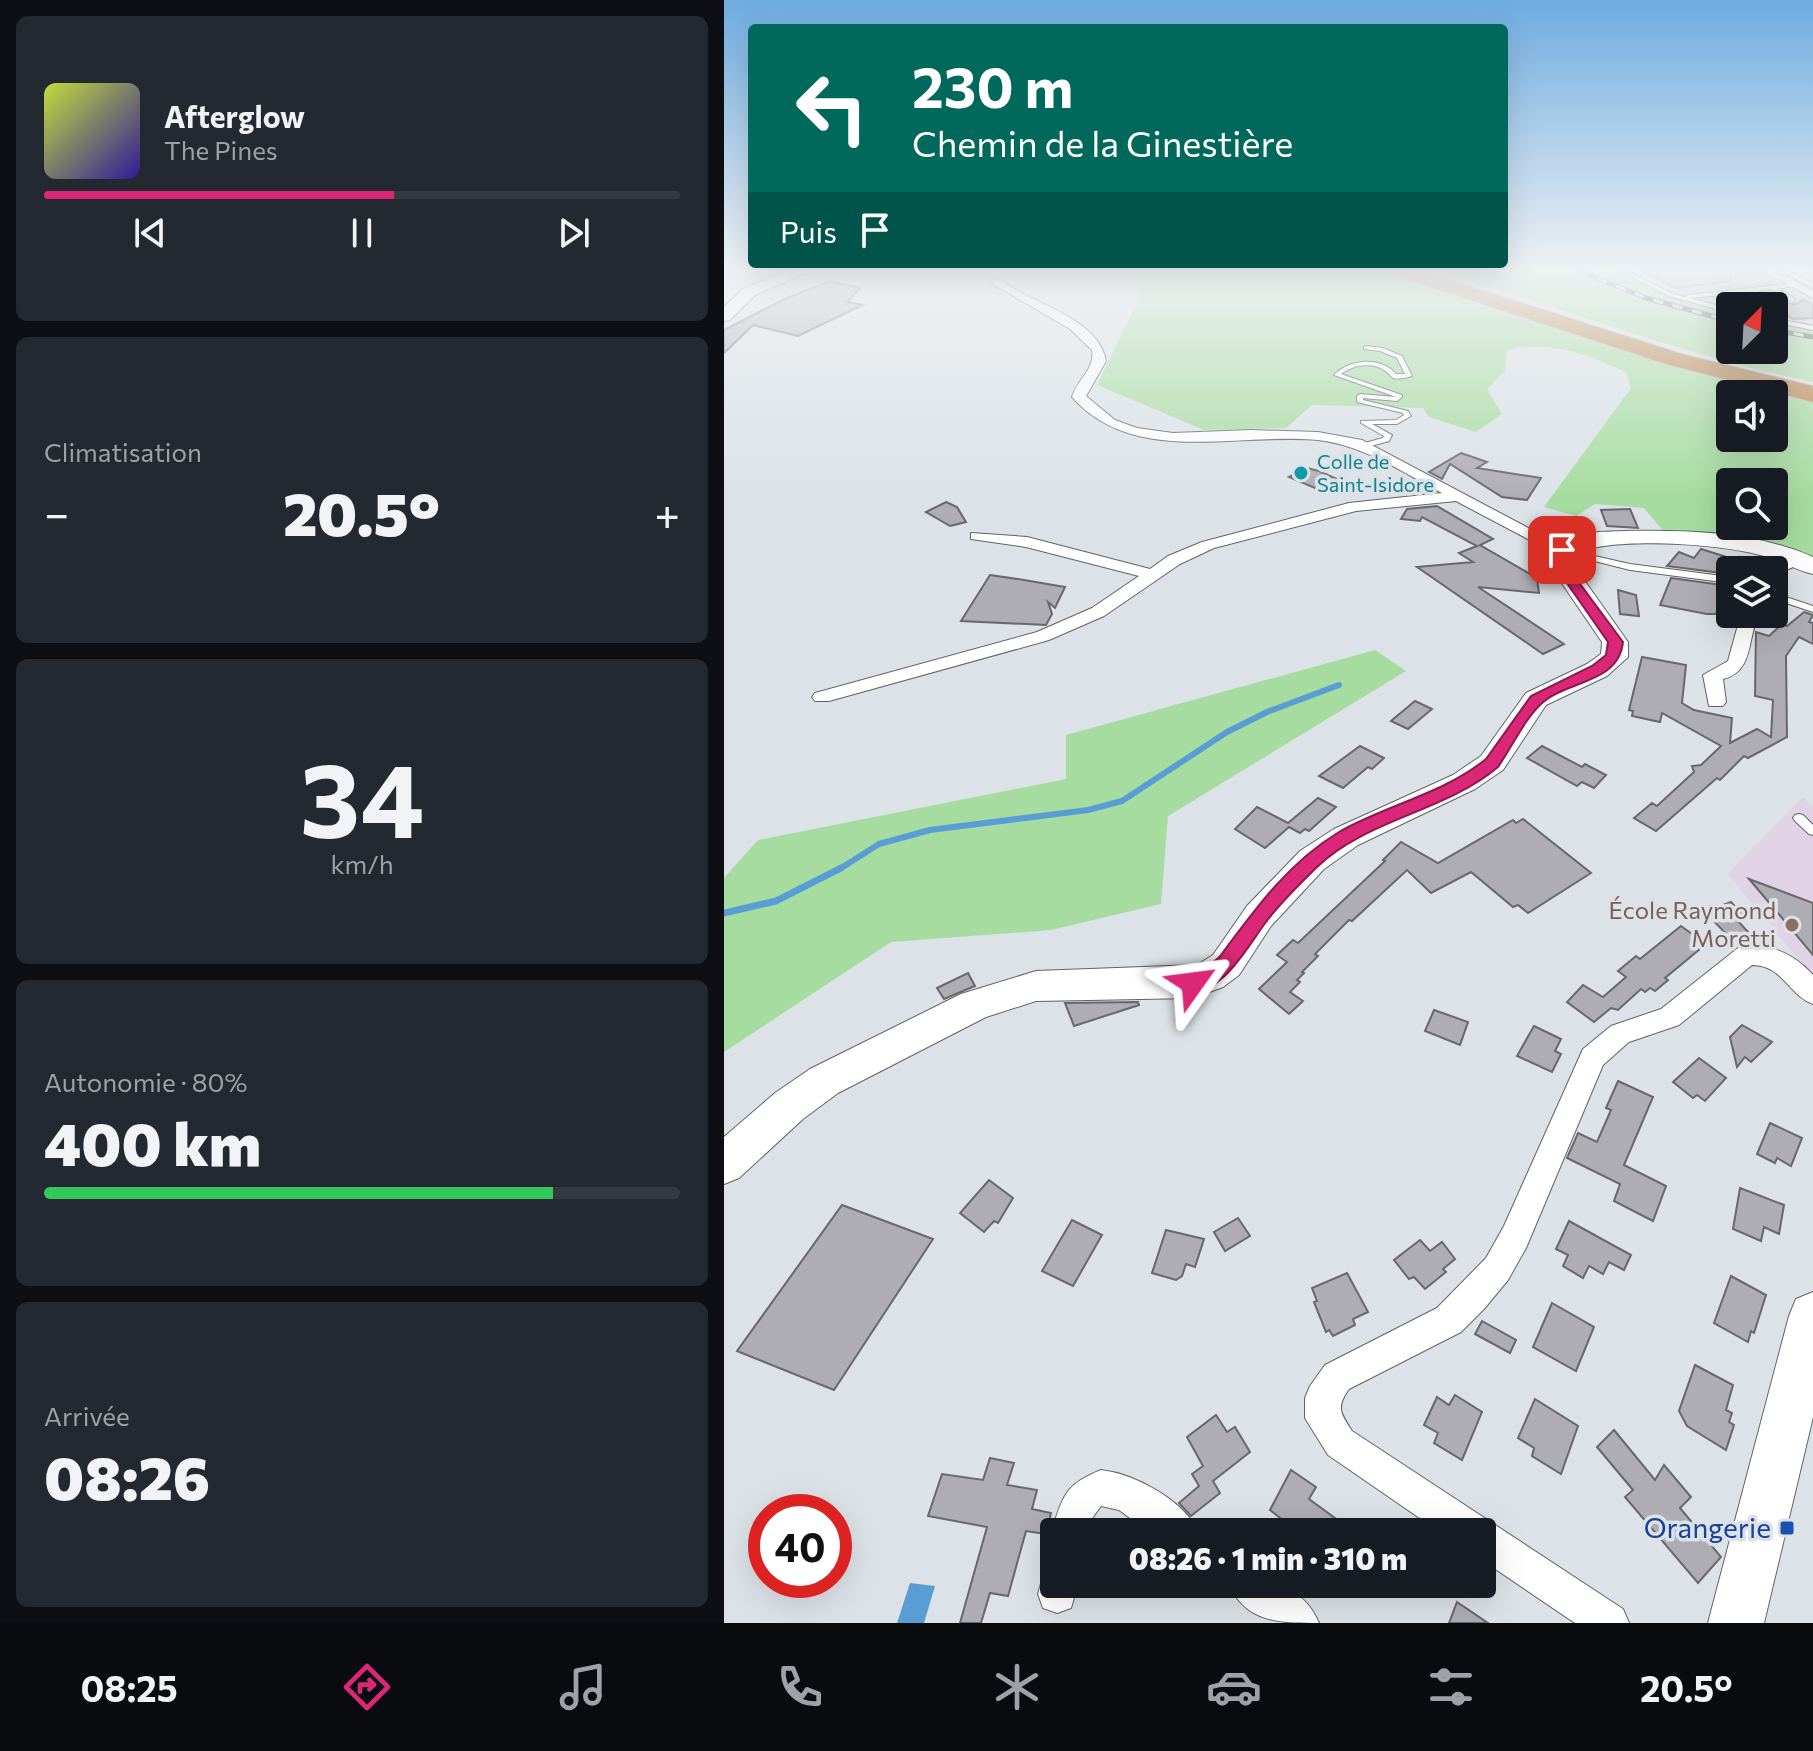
<!DOCTYPE html>
<html lang="fr">
<meta charset="utf-8">
<style>
body{margin:0;font-family:Commissioner,sans-serif;background:#242831;color:#f1f3f6;height:100vh;display:flex;flex-direction:column;font-size:30px;white-space:nowrap}
*{box-sizing:border-box;margin:0}
p{font-size:26px;color:#9ea1a6}
.icon{flex:none;width:44px;height:44px;fill:none;stroke:currentColor;stroke-width:2;stroke-linecap:round;stroke-linejoin:round}
.map{position:relative;flex:1;overflow:hidden}
.sheet{display:flex;flex-direction:column;gap:16px;padding:16px;background:#0d0f14;width:724px}
.sheet>*{flex:none}
.hud{position:absolute;left:24px;top:24px;width:760px;height:244px;border-radius:8px;box-shadow:0 8px 32px #0002;background:#00695c;color:#fff;overflow:hidden}
.needle{width:52px;rotate:24deg}
.fabs{position:absolute;left:992px;top:292px;display:grid;gap:16px}
.fabs a{display:grid;place-items:center;width:72px;height:72px;border-radius:8px;background:#171b24;box-shadow:0 8px 32px #0002;font-size:40px}
.speed{position:absolute;left:24px;top:1494px;display:flex;gap:16px;font-size:40px;font-weight:700;text-align:center}
.speed>*{display:grid;place-content:center;width:104px;height:104px;border-radius:50%;background:#171b24;box-shadow:0 8px 32px #0002;line-height:1}
.speed .limit{border:12px solid #d22;background:#fff;color:#111}
.pin{position:absolute;display:grid;place-items:center;width:68px;height:68px;color:#fff;margin:-34px;border-radius:16px;box-shadow:0 4px 12px #0006}
.me{position:absolute;width:88px;margin:-44px;rotate:59deg;stroke-linejoin:round;filter:drop-shadow(0 0 6px #0008)}
.turn{display:flex;align-items:center;gap:28px;height:168px;padding:0 32px;font-size:36px}
.turn .icon{width:104px;height:104px;stroke-width:2.5}
.turn b{display:block;font-size:56px;line-height:68px}
.then{display:flex;align-items:center;height:76px;padding:0 32px;background:#0003;gap:16px;font-size:30px}
.big{font-size:60px;font-weight:800;line-height:1.1}
.sheet .tile{flex:1;display:flex;flex-direction:column;justify-content:center;gap:12px;min-width:0;padding:0 28px;border-radius:12px;background:#242831}
.sheet .dial{align-items:center;gap:0}
.dial b{font-size:104px;line-height:1}
.song{display:flex;align-items:center;gap:24px}
.cover{width:96px;height:96px;border-radius:12px;background:linear-gradient(135deg,hsl(70 70% 55%),hsl(250 70% 35%))}
.played{height:8px;border-radius:4px;background:linear-gradient(90deg,#db2777 55%,#363941 55%)}
.keys{display:flex;justify-content:space-around;direction:ltr}
.heat{display:flex;justify-content:space-between;align-items:center;font-size:44px;direction:ltr}
.charge{height:12px;border-radius:6px;background:linear-gradient(90deg,#34c759 80%,#363941 0)}
.trip{position:absolute;left:316px;top:1518px;width:456px;height:80px;border-radius:8px;background:#171b24;box-shadow:0 8px 32px #0002;font-weight:800;line-height:80px;text-align:center}
.tab-bar{display:flex;height:128px;justify-content:space-around;align-items:center;background:#090b0e;color:#9ea1a6}
.tab-bar .icon{width:56px;height:56px}
.tab-bar .current{color:#db2777}
.tab-bar b{font-size:36px;color:#f1f3f6}
main{display:flex;flex:1;min-height:0}
.map>svg:first-child{display:block}
</style>
<main>
<section class="sheet">
<div class="tile">
<div class="song"><i class="cover"></i><div><b>Afterglow</b><p>The Pines</p></div></div>
<div class="played"></div>
<div class="keys"><svg class="icon" aria-label="previous" viewBox="0 0 24 24"><path d="M18 5L8 12l10 7zM5 5v14"/></svg><svg class="icon" aria-label="pause" viewBox="0 0 24 24"><path d="M8 5v14M16 5v14"/></svg><svg class="icon" aria-label="next" viewBox="0 0 24 24"><path d="M6 5l10 7-10 7zM19 5v14"/></svg></div>
</div>
<div class="tile"><p>Climatisation</p>
<div class="heat"><a>−</a><b class="big">20.5°</b><a>+</a></div>
</div>
<div class="tile dial"><b>34</b><p>km/h</p></div>
<div class="tile"><p>Autonomie · 80%</p><b class="big">400 km</b><div class="charge"></div></div>
<div class="tile"><p>Arrivée</p><b class="big">08:26</b></div>
</section>
<div class="map">
<svg width="1089" height="1623" viewBox="0 0 1089 1623">
<rect width="100%" height="100%" fill="#dce2e7"/>
<!-- built -->
<path fill="#cad6e1" d="M896,271H1089V329L1050,321V306H1006V312L972,305L935,292Z"/>
<!-- education -->
<path fill="#e1d2e5" d="M1079,797L1089,807V976L1004,874Z"/>
<!-- green -->
<g fill="#a6dc9f" fill-rule="evenodd">
<path d="M409,271H661L933,360L1030,387L1089,400V557L1039,540L940,532L920,508L871,504L852,516L820,507L907,388L902,372C864,355 824,339 783,351L781,371L763,389L778,414L752,432L705,417L699,408L588,405L562,428L480,430L373,385L416,296ZM1006,394H1050V438H1006ZM1006,482H1050V526H1006Z"/>
<path d="M714,271H896L935,292L972,305L1006,312V350H1050V321L1089,329V382C961,356 839,308 714,271Z"/>
<path d="M651,650L682,671L444,816L437,904L327,930L167,942L0,1052V878L34,840L342,779V735Z"/>
</g>
<!-- water -->
<path fill="#589dd4" d="M186,1583L211,1586L200,1623H173Z"/>
<g fill="none" stroke-linecap="round" stroke-linejoin="round">
<!-- stream-far1 -->
<path stroke="#589dd4" stroke-width="6" d="M114,870L155,844L206,830L364,810L398,801L503,732L543,712L615,685"/>
<!-- stream -->
<path stroke="#589dd4" stroke-width="7" d="M0,913L52,901L117,868"/>
</g>
<!-- building -->
<g fill="#aeadb3" stroke="#68676d" stroke-width="2">
<path d="M918,271H1006L1007,281L951,288Z"/>
<path d="M105,281L136,288L123,302L139,305L74,336L29,325L0,353V330L61,299Z"/>
<path d="M1080,300L1089,305V318L1069,319L1049,306L1063,302L1070,305Z"/>
<path d="M737,453L763,462L753,468L817,478L803,500L778,497L726,464L718,479L705,472Z"/>
<path d="M583,468L595,471L613,479L593,489L565,477Z"/>
<path d="M222,502L233,507L242,522L226,526L202,512Z"/>
<path d="M713,506L769,539L756,545L813,578L815,593L754,587L840,644L819,654L693,567L749,562L735,553L753,546L698,517L696,521L677,519L683,509Z"/>
<path d="M906,509L914,528L883,526L877,510Z"/>
<path d="M977,549L1006,558V574L943,566L955,552L970,558Z"/>
<path d="M266,575L300,580L341,587L331,608L324,602L328,614L322,625L237,621Z"/>
<path d="M947,578L1006,586V604L997,601L992,614H983L936,605Z"/>
<path d="M894,590L912,595L915,616L896,614Z"/>
<path d="M1080,612L1089,615L1085,622L1089,623V644L1075,637L1062,656L1063,737L1024,758L1020,756L996,780L993,778L932,831L910,818L928,803L933,806L970,772L968,766L977,765L997,746L938,713L936,722L908,716L909,711L905,710L918,657L962,665L958,703L970,710L1008,718L1006,743L1033,729L1047,737L1049,700L1031,696L1032,632L1045,636L1058,624L1063,626Z"/>
<path d="M691,701L708,709L684,729L667,721Z"/>
<path d="M636,746L660,758L648,769L644,767L619,788L595,776Z"/>
<path d="M818,746L858,767L861,764L882,775L870,788L858,782L853,786L803,758Z"/>
<path d="M594,798L612,807L585,831L581,829L576,833L565,827L541,848L511,829L533,807L564,823Z"/>
<path d="M799,819L867,873L804,913L794,905L789,907L747,872L707,893L683,870L628,921L625,920L591,954L594,956L578,972L580,973L573,980L576,982L566,992L579,1001L565,1014L535,989L563,962L553,955L569,940L574,943L661,861L659,860L677,842L714,863L789,820L792,823Z"/>
<path d="M1025,879L1089,903V955L1048,906Z"/>
<path d="M1007,902L1020,916L1012,919L1024,932L1010,938H1006L981,912Z"/>
<path d="M957,926L982,944L941,978L944,980L931,991L926,988L921,992L917,989L894,1010L887,1008L870,1022L843,1002L859,985L879,997L902,977L894,971L912,956L916,959Z"/>
<path d="M244,973L251,986L220,999L213,988Z"/>
<path d="M414,1002L415,1005L350,1026L341,1003Z"/>
<path d="M710,1010L744,1022L736,1045L701,1031Z"/>
<path d="M1018,1025L1048,1042L1027,1062L1021,1057L1013,1067L1006,1037Z"/>
<path d="M810,1026L837,1039L831,1051L837,1054L828,1072L793,1056Z"/>
<path d="M975,1058L1002,1078L981,1101L973,1095L969,1098L949,1082Z"/>
<path d="M894,1081L929,1097L900,1165L942,1186L929,1221L890,1201L896,1184L843,1158L854,1133L873,1142L887,1110L882,1108Z"/>
<path d="M1046,1123L1078,1138L1067,1166L1053,1158L1051,1163L1033,1154Z"/>
<path d="M265,1180L289,1198L274,1223L270,1221L260,1232L236,1213Z"/>
<path d="M1016,1188L1060,1205L1055,1234L1040,1227L1037,1241L1009,1229Z"/>
<path d="M118,1205L209,1239L110,1390L13,1351Z"/>
<path d="M514,1218L526,1236L501,1251L490,1232Z"/>
<path d="M348,1220L378,1235L349,1286L318,1271Z"/>
<path d="M845,1221L907,1255L900,1270L885,1262L879,1274L865,1266L859,1278L839,1266L844,1255L832,1249Z"/>
<path d="M442,1230L480,1239L471,1267L462,1264L458,1276L452,1280L428,1273Z"/>
<path d="M696,1240L706,1251L718,1242L731,1259L719,1269L722,1272L701,1289L690,1277L685,1279L670,1260Z"/>
<path d="M623,1273L644,1312L629,1319L631,1325L609,1336L605,1330L602,1332L590,1302L593,1301L588,1288Z"/>
<path d="M1007,1276L1042,1295L1030,1333L1027,1331L1024,1342L990,1323Z"/>
<path d="M828,1303L870,1327L852,1371L809,1347Z"/>
<path d="M758,1321L792,1340L786,1353L751,1334Z"/>
<path d="M971,1365L1009,1385L1002,1410L1008,1413L1005,1422L1010,1425L1002,1450L963,1426L955,1411Z"/>
<path d="M731,1395L758,1412L738,1460L710,1443L714,1433L700,1425L713,1397L725,1405Z"/>
<path d="M811,1399L854,1426L837,1474L808,1456L810,1448L794,1438Z"/>
<path d="M492,1415L503,1432L511,1427L526,1452L489,1481L496,1493L467,1516L455,1503L475,1486L468,1474L479,1466L463,1437Z"/>
<path d="M890,1430L931,1480L940,1465L967,1497L956,1508L997,1557L974,1583L901,1497L909,1490L873,1447Z"/>
<path d="M266,1458L290,1463L283,1485L313,1490L308,1509L327,1513L322,1534L302,1531L284,1596L266,1593L257,1623H236L263,1527L204,1516L218,1474L259,1480Z"/>
<path d="M567,1470L592,1487L585,1499L630,1532H569L559,1525L560,1521L546,1510Z"/>
<path d="M733,1602L764,1623H725Z"/>
</g>
<g fill="none" stroke-linecap="round" stroke-linejoin="round">
<!-- lane casing -->
<g stroke="#5f6468" stroke-width="2">
<g id="lane">
<path d="M896,271H903L949,294L961,297L964,295L1071,283L1074,285L1054,289L1071,299L1069,302L1047,289L1033,291L1049,301L1047,304L1026,292L1014,293L1035,306H1028L1007,294L966,298L1006,309V313L945,296Z"/>
<path d="M1058,271H1065L1089,284V288Z"/>
<path d="M1050,318L1089,326V330L1050,322Z"/>
<path d="M642,346L659,348L678,356L688,376C684,377 675,380 669,378C666,376 664,372 660,370C647,362 629,365 617,374L678,395V397L673,401L639,398V400L684,411L687,416L673,424H648L668,435L665,441L640,448L636,446L637,444L659,438L660,436L637,423V421L672,420L680,415L679,413L633,402V396L636,394L672,397L610,375C625,359 657,356 672,374H681L673,358L656,351L640,349V347Z"/>
<path d="M835,548L906,564L1006,577V583L906,570L835,552Z"/>
<path d="M1050,593L1089,606V612L1050,599Z"/>
<path d="M1075,814L1079,815L1089,825V835L1085,834L1071,821L1069,818L1071,815Z"/>
</g>
</g>
<!-- street casing -->
<g stroke="#5f6468" stroke-width="2">
<g id="street">
<path d="M1039,271H1052L1089,291V298Z"/>
<path d="M271,278C281,282 290,289 299,294C328,309 376,325 382,361L362,396L391,420L413,428L449,433L527,430L594,432L638,440L846,550L844,554H832L732,501L632,511L490,548L456,564L380,616L325,640L105,701H91L88,697L91,693L313,632L368,608L415,576L302,547L247,539V533L303,537L426,569L444,556L478,542L625,503L718,493C678,472 639,445 594,440C513,432 410,467 348,397C354,378 371,370 368,350L346,329L267,283L266,281Z"/>
<path d="M1073,554L1079,555L1081,559L1079,563L1050,575V570H1042Z"/>
<path d="M1017,614H1035C1023,638 1030,672 999,679L1002,702L999,706H985L979,675L1004,661Z"/>
<path d="M1023,945C1050,945 1071,955 1089,975V1004C1064,995 1059,965 1028,965L955,1025L905,1042L879,1065L802,1248L784,1280L760,1309L737,1332L625,1389C612,1407 616,1413 628,1431L899,1609L905,1623H851L758,1560V1532H716L604,1455L581,1418V1398L586,1386L601,1365L713,1308L762,1258L780,1226L859,1049L887,1026L937,1009L1014,948Z"/>
<path d="M377,1470C411,1474 460,1500 474,1532H425L395,1510L377,1506L369,1517L365,1532H330V1538L327,1532C340,1495 340,1485 377,1470Z"/>
<path d="M330,1567V1584H354L347,1608L333,1613L319,1608L314,1594L321,1570Z"/>
<path d="M505,1584C543,1584 577,1581 595,1623C556,1623 522,1623 505,1584Z"/>
</g>
</g>
<!-- secondary casing -->
<g stroke="#5f6468" stroke-width="2">
<g id="secondary">
<path d="M63,271H85L31,295L6,320L0,321V307L19,289Z"/>
<path d="M900,531C963,530 1030,531 1089,557V574C1071,570 1055,559 1036,555C993,544 890,536 849,554L848,563L904,642V657L883,676L822,705L779,770L751,789L634,845L600,869L547,926L515,975L499,987L469,998L312,1001L262,1017L114,1093L79,1119L15,1178L0,1184V1137L51,1093L86,1069L237,994L312,971L473,965L489,955L523,906L576,851L610,829L729,775L757,756L802,693L863,664L877,654L878,642L824,563C825,557 824,549 830,545C847,531 879,532 900,531Z"/>
<path d="M1089,1292V1417L1040,1623H984L1065,1316L1072,1299Z"/>
</g>
</g>
<!-- highway casing -->
<g stroke="#bebebf" stroke-width="2">
<path id="highway" d="M667,271H698L958,354L1089,386V402L942,364L670,275Z"/>
</g>
<!-- lane -->
<use href="#lane" fill="#fff" fill-rule="evenodd"/>
<!-- street -->
<use href="#street" fill="#fff" fill-rule="evenodd"/>
<!-- secondary -->
<use href="#secondary" fill="#fff" fill-rule="evenodd"/>
<!-- highway -->
<use href="#highway" fill="#b77c3d" fill-rule="evenodd"/>
<!-- rail casing -->
<g stroke="#434547" stroke-width="5">
<g id="rail">
<path d="M855,271L922,298L1006,321"/>
<path d="M1050,330L1089,337"/>
</g>
</g>
<!-- rail -->
<use href="#rail" stroke="#dce2e7" stroke-width="3" stroke-dasharray="10" stroke-linecap="butt"/>
</g>
<!-- sky -->
<linearGradient id="sky" x2="0" y2="1"><stop stop-color="#6eabe0"/><stop offset="0.54" stop-color="#eff2f4"/><stop offset="1" stop-color="#eff2f4" stop-opacity="0"/></linearGradient>
<rect width="1089" height="498" fill="url(#sky)"/>
<!-- route -->
<path fill="#db2777" stroke="#8e194d" stroke-width="2" d="M838,546L845,550L843,563L848,573L899,642C895,684 842,680 817,704C800,720 788,747 774,767C721,812 642,819 592,868C575,885 556,903 542,922C525,944 496,1000 462,989L459,983C466,968 488,968 497,955C531,909 565,862 615,832C662,805 719,794 762,759L807,696L868,666L882,655L884,642L829,563L832,550Z"/>
<!-- markers -->
<circle fill="#0f9aa8" stroke="#dce2e7" stroke-width="3" cx="577" cy="473" r="8"/>
<circle fill="#8d6e63" stroke="#dce2e7" stroke-width="3" cx="1068" cy="925" r="8"/>
<rect fill="#1a4fb4" stroke="#dce2e7" stroke-width="3" x="1055" y="1520" width="16" height="16" rx="4"/>
<g text-anchor="middle" stroke-width="7" stroke-linejoin="round" paint-order="stroke">
<!-- far-culture labels -->
<g font-size="20" fill="#0d838f" stroke="#dce2e7" text-anchor="start">
<text x="593" y="469">Colle de<tspan x="593" dy="23">Saint-Isidore</tspan></text>
</g>
<!-- education labels -->
<g font-size="24" fill="#785e54" stroke="#dce2e7" text-anchor="end">
<text x="1052" y="919">École Raymond<tspan x="1052" dy="28">Moretti</tspan></text>
</g>
<!-- near-transit labels -->
<g font-size="28" fill="#164399" stroke="#dce2e7" text-anchor="end">
<text x="1047" y="1538">Orangerie</text>
</g>
</g>
</svg>
<div class="fabs">
<a><svg class="needle" viewBox="-14 -14 28 28"><path d="M0-13l5 13h-10z" fill="#e53935"/><path d="M0 13l5-13h-10z" fill="#9ea1a6"/></svg></a>
<a><svg class="icon" aria-label="sound" viewBox="0 0 24 24"><path d="M4 9h4l5-4v14l-5-4H4zM17 9q2 3 0 6"/></svg></a>
<a><svg class="icon" aria-label="search" viewBox="0 0 24 24"><circle cx="10" cy="10" r="6"/><path d="M15 15l6 6"/></svg></a>
<a><svg class="icon" aria-label="layers" viewBox="0 0 24 24"><path d="M12 4l9 5-9 5-9-5zM3 14l9 5 9-5"/></svg></a>
</div>
<div class="speed"><div class="limit">40</div></div>
<div class="pin" style="left:838px;top:550px;background:#d93025"><svg class="icon" aria-label="arrive" viewBox="0 0 24 24"><path d="M6 21V4h12l-3 4 3 4H6"/></svg></div>
<svg class="me" style="left:469px;top:983px" viewBox="-20 -20 40 40"><path d="M0-17L14 15 0 8-14 15z" fill="#db2777" stroke="#fff" stroke-width="4"/></svg>
<div class="trip">08:26 · 1 min · 310 m</div>
<div class="hud">
<div class="turn"><svg class="icon" aria-label="left" viewBox="0 0 24 24"><path d="M17 20v-9H6M10 6l-5 5 5 5"/></svg><div><b>230 m</b>Chemin de la Ginestière</div></div>
<div class="then">Puis<svg class="icon" aria-label="arrive" viewBox="0 0 24 24"><path d="M6 21V4h12l-3 4 3 4H6"/></svg></div>
</div>
</div>
</main>
<nav class="tab-bar">
<b>08:25</b>
<svg class="icon current" aria-label="directions" viewBox="0 0 24 24"><path d="M12 3l9 9-9 9-9-9zM9 14v-3h6M13 9l2 2-2 2"/></svg>
<svg class="icon" aria-label="music" viewBox="0 0 24 24"><path d="M9 18V5l10-2v13"/><circle cx="6" cy="18" r="3"/><circle cx="16" cy="16" r="3"/></svg>
<svg class="icon" aria-label="phone" viewBox="0 0 24 24"><path d="M5 4h4l2 5-3 2q2 4 5 5l2-3 5 2v4C11 20 4 13 5 4z"/></svg>
<svg class="icon" aria-label="climate" viewBox="0 0 24 24"><path d="M12 3v18M4 7l16 10M4 17L20 7"/></svg>
<svg class="icon" aria-label="car" viewBox="0 0 24 24"><path d="M5 17H2v-5l4-1 3-4h7l3 4 3 1v5h-3M9 17h6M6 11h13"/><circle cx="7" cy="17" r="2"/><circle cx="17" cy="17" r="2"/></svg>
<svg class="icon" aria-label="filters" viewBox="0 0 24 24"><path d="M4 7h16M4 17h16"/><circle cx="9" cy="7" r="2"/><circle cx="15" cy="17" r="2"/></svg>
<b>20.5°</b>
</nav>
